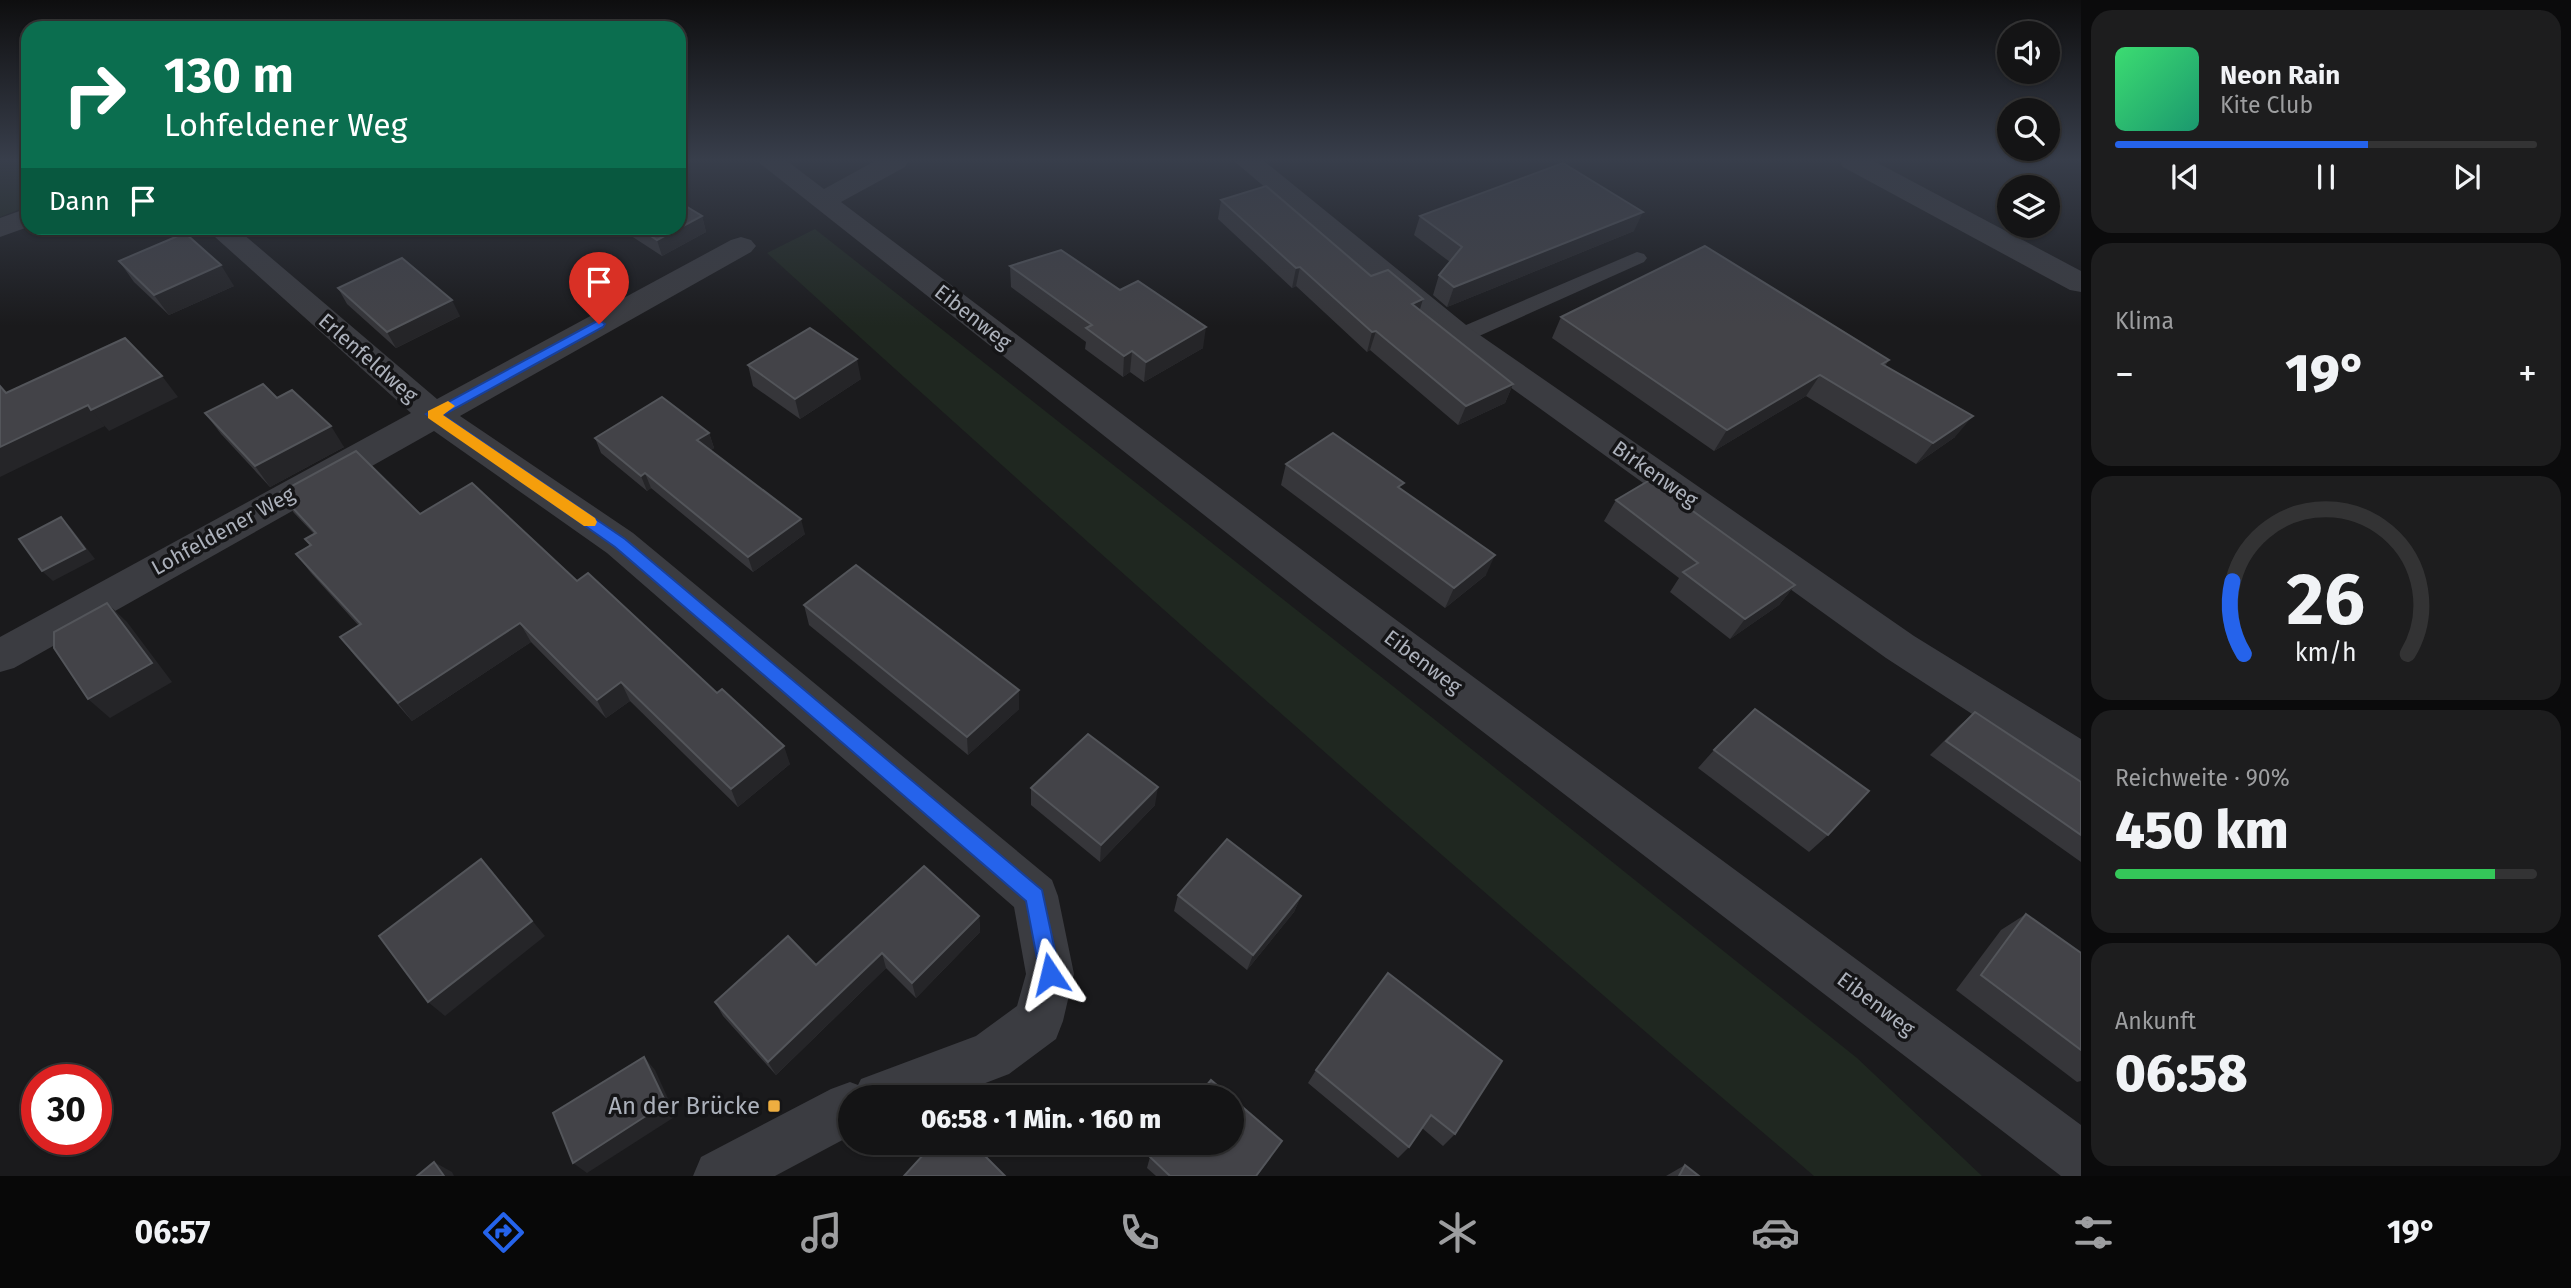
<!DOCTYPE html>
<html lang="de">
<meta charset="utf-8">
<style>
body{margin:0;font-family:"Fira Sans",sans-serif;background:#1d1d1e;color:#f1f3f6;height:100vh;display:flex;flex-direction:column;font-size:26px;white-space:nowrap}
*{box-sizing:border-box;margin:0}
p{font-size:23px;color:#9d9ea0}
.icon{flex:none;width:38px;height:38px;fill:none;stroke:currentColor;stroke-width:2;stroke-linecap:round;stroke-linejoin:round}
.map{position:relative;flex:1;overflow:hidden}
.panel{display:flex;flex-direction:column;gap:10px;padding:10px;background:#0b0b0c;width:490px}
.panel>*{flex:none}
.banner{position:absolute;left:21px;top:21px;width:665px;height:214px;border-radius:21px;box-shadow:0 2px 5px #0004,0 0 0 2px #333334;background:#0b6e4f;color:#fff;overflow:hidden}
.controls{position:absolute;left:1997px;top:21px;display:grid;gap:14px}
.controls a{display:grid;place-items:center;width:63px;height:63px;border-radius:50%;background:#141415;box-shadow:0 2px 5px #0004,0 0 0 2px #333334;font-size:35px}
.speed{position:absolute;left:21px;top:1064px;display:flex;gap:14px;font-size:35px;font-weight:700;text-align:center}
.speed>*{display:grid;place-content:center;width:91px;height:91px;border-radius:50%;background:#141415;box-shadow:0 2px 5px #0004,0 0 0 2px #333334;line-height:1}
.speed .limit{border:10px solid #d22;background:#fff;color:#111}
.pin{position:absolute;display:grid;place-items:center;width:60px;height:60px;color:#fff;margin:-72px -30px;border-radius:50% 50% 50% 0;rotate:-45deg;box-shadow:0 0 7px #0007}
.pin .icon{rotate:45deg}
.me{position:absolute;width:77px;margin:-38px;rotate:350deg;stroke-linejoin:round;filter:drop-shadow(0 0 5px #0008)}
.turn{display:flex;align-items:center;gap:24px;height:147px;padding:0 28px;font-size:32px}
.turn .icon{width:91px;height:91px;stroke-width:2.5}
.turn b{display:block;font-size:49px;line-height:60px}
.then{display:flex;align-items:center;height:66px;padding:0 28px;background:#0003;gap:14px;font-size:26px}
.big{font-size:52px;font-weight:800;line-height:1.1}
.panel .tile{flex:1;display:flex;flex-direction:column;justify-content:center;gap:10px;min-width:0;padding:0 24px;border-radius:21px;background:#1d1d1e}
.panel .dial{align-items:center;gap:0}
.dial svg{height:182px;overflow:visible;fill:none;stroke:#333334;stroke-width:7;stroke-linecap:round;text-anchor:middle}
.dial text{fill:#f1f3f6;stroke:none}
.song{display:flex;align-items:center;gap:21px}
.cover{width:84px;height:84px;border-radius:10px;background:linear-gradient(135deg,hsl(140 70% 55%),hsl(160 70% 35%))}
.played{height:7px;border-radius:4px;background:linear-gradient(90deg,#2563eb 60%,#333334 60%)}
.keys{display:flex;justify-content:space-around;direction:ltr}
.heat{display:flex;justify-content:space-between;align-items:center;font-size:38px;direction:ltr}
.charge{height:10px;border-radius:5px;background:linear-gradient(90deg,#34c759 90%,#333334 0)}
.trip{position:absolute;left:838px;top:1085px;width:406px;height:70px;border-radius:35px;background:#141415;box-shadow:0 2px 5px #0004,0 0 0 2px #333334;font-weight:800;line-height:70px;text-align:center}
.tab-bar{display:flex;height:112px;justify-content:space-around;align-items:center;background:#080808;color:#9d9ea0}
.tab-bar .icon{width:49px;height:49px}
.tab-bar .active{color:#2563eb}
.tab-bar b{font-size:32px;color:#f1f3f6}
main{display:flex;flex:1;min-height:0}
.map>svg:first-child{display:block}
</style>
<main>
<div class="map">
<svg width="2081" height="1176" viewBox="0 0 2081 1176">
<rect width="100%" height="100%" fill="#1a1a1c"/>
<!-- green -->
<g fill="#1f2720">
<path d="M0,161H28V206L0,217Z"/>
<path d="M815,229L1394,687L1857,1058L1982,1176H1814C1460,875 1112,566 767,253Z"/>
</g>
<g fill="none" stroke-linecap="round" stroke-linejoin="round">
<!-- lane -->
<path fill="#3b3c41" fill-rule="evenodd" d="M1637,252L1644,254L1647,258L1644,262L1468,341H1452L1449,336L1452,331Z"/>
<!-- street -->
<g fill="#3b3c41" fill-rule="evenodd">
<path d="M757,161H787L824,189L875,161H908L905,167L841,202L1342,580L2081,1125V1176H2061L1314,602Z"/>
<path d="M1234,161H1264L1471,329L1914,636L2081,739V781L2066,775L1886,658L1449,343Z"/>
<path d="M1840,161H1874L2081,271V292L2070,290L1843,167Z"/>
<path d="M28,208V227L0,237V218Z"/>
<path d="M205,228H236L437,399L731,240L741,237L751,240L756,246L751,252L460,416L633,533L1052,880L1058,896L1074,974L1063,1021L1056,1039L1009,1074L949,1097H850V1136L775,1176H693L701,1157L831,1089L850,1082L858,1085L861,1079L976,1036L1017,1006L1026,974L1014,907L607,553L434,431L14,668L0,672V637L411,413Z"/>
</g>
</g>
<!-- wall -->
<g fill="#36363a">
<path d="M1221,200L1371,276L1423,299L1419,310L1513,384L1505,403L1458,425L1370,350L1367,352L1296,286L1292,288L1218,219Z"/>
<path d="M702,216L706,232L662,256L619,228H679Z"/>
<path d="M1420,216L1634,231L1447,307L1433,295L1439,275L1450,262L1414,235Z"/>
<path d="M119,261L234,286L169,315L134,282Z"/>
<path d="M1010,266L1203,348L1144,382L1130,372L1123,377L1085,349L1086,342L1011,287Z"/>
<path d="M338,288L460,316L396,348L347,304Z"/>
<path d="M1561,317L1889,360L1885,366L1955,437L1916,464L1806,396L1714,451L1552,338Z"/>
<path d="M748,365L861,379L800,419L753,386Z"/>
<path d="M277,398L344,447L270,487L221,434L205,413Z"/>
<path d="M709,433L714,448L711,450L805,534L753,572L651,488L647,491L601,453L595,438Z"/>
<path d="M1286,464L1402,490L1486,575L1445,608L1281,485Z"/>
<path d="M279,493L420,514L577,581L790,764L738,807L630,701L606,718L531,642L412,721L355,656L340,637L359,626L311,573L296,554L310,546L305,539L314,534L294,513Z"/>
<path d="M1616,500L1795,585L1779,605L1730,639L1670,592L1679,578L1604,521Z"/>
<path d="M804,605L1019,690V709L968,755L809,625Z"/>
<path d="M1975,712L2081,782V862L1930,755L1959,726Z"/>
<path d="M1714,750L1828,835L1809,852L1698,768Z"/>
<path d="M1031,788L1155,805L1100,862L1031,805Z"/>
<path d="M1178,895L1301,896L1294,912L1247,970L1174,911Z"/>
<path d="M2026,914L2081,953V1081L2077,1082L1956,990L2001,930Z"/>
<path d="M979,916L980,932L916,998L886,968L776,1075L723,1016L715,1002L816,965Z"/>
<path d="M1388,973L1455,1134L1443,1146L1422,1128L1409,1147L1398,1158L1308,1083L1316,1070Z"/>
<path d="M1282,1141L1257,1176H1156L1147,1168L1150,1157Z"/>
<path d="M1685,1165L1699,1176H1666Z"/>
</g>
<!-- shaded-wall -->
<g fill="#252528">
<path d="M1643,212L1634,231L1447,307L1454,287Z"/>
<path d="M702,216L706,232L662,256L657,240Z"/>
<path d="M221,265L234,286L169,315L154,295Z"/>
<path d="M1300,267L1296,286L1292,288L1296,268Z"/>
<path d="M1423,299L1417,319L1412,304Z"/>
<path d="M452,300L460,316L396,348L387,332Z"/>
<path d="M1206,327L1203,348L1144,382L1146,362Z"/>
<path d="M1376,331L1370,350L1367,352L1372,332Z"/>
<path d="M1132,351L1130,372L1123,377L1124,356Z"/>
<path d="M857,359L861,379L800,419L795,399Z"/>
<path d="M1820,375L1806,396L1714,451L1727,430Z"/>
<path d="M162,376L178,397L109,431L91,410Z"/>
<path d="M1513,384L1505,403L1458,425L1466,406Z"/>
<path d="M88,405L105,426L0,477V447Z"/>
<path d="M1973,416L1955,437L1916,464L1933,443Z"/>
<path d="M331,426L344,447L270,487L255,466Z"/>
<path d="M709,433L714,448L702,456L697,440Z"/>
<path d="M645,473L651,488L647,491L641,476Z"/>
<path d="M61,517L71,528L95,559L53,581L42,571Z"/>
<path d="M801,519L805,534L753,572L748,557Z"/>
<path d="M1495,555L1486,575L1445,608L1454,588Z"/>
<path d="M1795,585L1779,605L1730,639L1745,619Z"/>
<path d="M107,603L127,622L172,682L110,718L88,699Z"/>
<path d="M520,623L531,642L412,721L398,703Z"/>
<path d="M621,682L630,701L606,718L597,700Z"/>
<path d="M1019,690V709L968,755L967,737Z"/>
<path d="M784,746L790,764L738,807L731,789Z"/>
<path d="M1158,787L1155,805L1100,862L1101,845Z"/>
<path d="M481,859L545,936L445,1016L428,1002Z"/>
<path d="M1301,896L1294,912L1247,970L1253,955Z"/>
<path d="M979,916L980,932L916,998L912,983Z"/>
<path d="M882,953L886,968L776,1075L768,1062Z"/>
<path d="M644,1057L655,1070L676,1116L587,1173L573,1163Z"/>
<path d="M434,1162L452,1172L454,1176H444Z"/>
</g>
<!-- building -->
<g fill="#434348" stroke="#53555a" stroke-width="2">
<path d="M1563,163L1643,212L1454,287L1439,275L1462,247L1420,216Z"/>
<path d="M1266,186L1371,276L1388,270L1423,299L1412,304L1513,384L1466,406L1376,331L1372,332L1300,267L1296,268L1221,200Z"/>
<path d="M679,202L702,216L657,240L639,228H679Z"/>
<path d="M185,233L221,265L154,295L119,261Z"/>
<path d="M1705,246L1889,360L1882,364L1973,416L1933,443L1820,375L1727,430L1561,317Z"/>
<path d="M1061,250L1120,290L1138,281L1206,327L1146,362L1132,351L1124,356L1086,328L1092,325L1010,266Z"/>
<path d="M402,258L452,300L387,332L338,288Z"/>
<path d="M810,328L857,359L795,399L748,365Z"/>
<path d="M125,338L162,376L91,410L88,405L0,447V386L6,393Z"/>
<path d="M263,384L277,398L292,390L331,426L255,466L205,413Z"/>
<path d="M662,397L709,433L697,440L801,519L748,557L645,473L641,476L595,438Z"/>
<path d="M1333,433L1404,483L1398,487L1495,555L1454,588L1286,464Z"/>
<path d="M356,451L420,514L472,483L577,581L588,573L717,693L722,689L784,746L731,789L621,682L597,700L520,623L398,703L340,637L361,624L296,554L311,545L305,539L316,533L279,493Z"/>
<path d="M1650,480L1795,585L1745,619L1683,572L1698,563L1616,500Z"/>
<path d="M61,517L85,549L42,571L19,539Z"/>
<path d="M856,565L1019,690L967,737L804,605Z"/>
<path d="M107,603L152,663L88,699L54,648V632Z"/>
<path d="M1755,709L1869,791L1828,835L1714,750Z"/>
<path d="M1975,712L2081,782V835L1946,741Z"/>
<path d="M1088,734L1158,787L1101,845L1031,788Z"/>
<path d="M1227,839L1301,896L1253,955L1178,895Z"/>
<path d="M481,859L532,921L428,1002L379,936Z"/>
<path d="M924,866L979,916L912,983L882,953L768,1062L715,1002L788,936L816,965Z"/>
<path d="M2026,914L2081,953V1050L1981,975Z"/>
<path d="M1388,973L1502,1061L1455,1134L1431,1115L1409,1147L1316,1070Z"/>
<path d="M644,1057L666,1103L573,1163L553,1113Z"/>
<path d="M1211,1080L1231,1097H1197Z"/>
<path d="M1232,1098L1282,1141L1256,1176H1170L1150,1157L1161,1143H1232Z"/>
<path d="M934,1143H972L1005,1176H904Z"/>
<path d="M434,1162L444,1176H417Z"/>
<path d="M1685,1165L1699,1176H1679Z"/>
</g>
<!-- sky -->
<linearGradient id="sky" x2="0" y2="1"><stop stop-color="#0e0e0f"/><stop offset="0.49" stop-color="#383e4b"/><stop offset="1" stop-color="#383e4b" stop-opacity="0"/></linearGradient>
<rect width="2081" height="326" fill="url(#sky)"/>
<!-- route -->
<path fill="#2563eb" stroke="#184099" stroke-width="2" d="M599,320L605,324L603,327L443,415L625,539L1042,890L1060,974L1057,981L1050,983L1043,981L1040,974L1026,901L615,547L426,414Z"/>
<!-- slow -->
<path fill="#f59e0b" d="M448,401L455,406L443,415L595,518L597,522L595,526H584L428,418V411Z"/>
<!-- markers -->
<rect fill="#eeae40" stroke="#151517" stroke-width="2.5" x="767" y="1099" width="14" height="14" rx="3.5"/>
<g text-anchor="middle" stroke-width="7" stroke-linejoin="round" paint-order="stroke">
<!-- street labels -->
<g font-size="21" fill="#acb1bb" stroke="#151517">
<text transform="translate(973 317) rotate(38)" y="7">Eibenweg</text>
<text transform="translate(368 358) rotate(41)" y="7">Erlenfeldweg</text>
<text transform="translate(1655 474) rotate(35)" y="7">Birkenweg</text>
<text transform="translate(223 531) rotate(-29)" y="7">Lohfeldener Weg</text>
<text transform="translate(1423 662) rotate(37)" y="7">Eibenweg</text>
<text transform="translate(1876 1004) rotate(37)" y="7">Eibenweg</text>
</g>
<!-- near-poi labels -->
<g font-size="24" fill="#acb1bb" stroke="#151517" text-anchor="end">
<text x="760" y="1114">An der Brücke</text>
</g>
</g>
</svg>
<div class="controls">
<a><svg class="icon" aria-label="sound" viewBox="0 0 24 24"><path d="M4 9h4l5-4v14l-5-4H4zM17 9q2 3 0 6"/></svg></a>
<a><svg class="icon" aria-label="search" viewBox="0 0 24 24"><circle cx="10" cy="10" r="6"/><path d="M15 15l6 6"/></svg></a>
<a><svg class="icon" aria-label="layers" viewBox="0 0 24 24"><path d="M12 4l9 5-9 5-9-5zM3 14l9 5 9-5"/></svg></a>
</div>
<div class="speed"><div class="limit">30</div></div>
<div class="pin" style="left:599px;top:324px;background:#d93025"><svg class="icon" aria-label="arrive" viewBox="0 0 24 24"><path d="M6 21V4h12l-3 4 3 4H6"/></svg></div>
<svg class="me" style="left:1050px;top:974px" viewBox="-20 -20 40 40"><path d="M0-17L14 15 0 8-14 15z" fill="#2563eb" stroke="#fff" stroke-width="4"/></svg>
<div class="trip">06:58 · 1 Min. · 160 m</div>
<div class="banner">
<div class="turn"><svg class="icon" aria-label="right" viewBox="0 0 24 24"><path d="M7 20v-9h11M14 6l5 5-5 5"/></svg><div><b>130 m</b>Lohfeldener Weg</div></div>
<div class="then">Dann<svg class="icon" aria-label="arrive" viewBox="0 0 24 24"><path d="M6 21V4h12l-3 4 3 4H6"/></svg></div>
</div>
</div>
<section class="panel">
<div class="tile">
<div class="song"><i class="cover"></i><div><b>Neon Rain</b><p>Kite Club</p></div></div>
<div class="played"></div>
<div class="keys"><svg class="icon" aria-label="previous" viewBox="0 0 24 24"><path d="M18 5L8 12l10 7zM5 5v14"/></svg><svg class="icon" aria-label="pause" viewBox="0 0 24 24"><path d="M8 5v14M16 5v14"/></svg><svg class="icon" aria-label="next" viewBox="0 0 24 24"><path d="M6 5l10 7-10 7zM19 5v14"/></svg></div>
</div>
<div class="tile"><p>Klima</p>
<div class="heat"><a>−</a><b class="big">19°</b><a>+</a></div>
</div>
<div class="tile dial"><svg viewBox="0 0 100 80">
<path d="M14 69A42 42 0 1 1 86 69"/>
<path d="M14 69A42 42 0 0 1 9 37" stroke="#2563eb"/>
<text x="50" y="56" font-size="32" font-weight="700">26</text>
<text x="50" y="72" font-size="11">km/h</text>
</svg></div>
<div class="tile"><p>Reichweite · 90%</p><b class="big">450 km</b><div class="charge"></div></div>
<div class="tile"><p>Ankunft</p><b class="big">06:58</b></div>
</section>
</main>
<nav class="tab-bar">
<b>06:57</b>
<svg class="icon active" aria-label="directions" viewBox="0 0 24 24"><path d="M12 3l9 9-9 9-9-9zM9 14v-3h6M13 9l2 2-2 2"/></svg>
<svg class="icon" aria-label="music" viewBox="0 0 24 24"><path d="M9 18V5l10-2v13"/><circle cx="6" cy="18" r="3"/><circle cx="16" cy="16" r="3"/></svg>
<svg class="icon" aria-label="phone" viewBox="0 0 24 24"><path d="M5 4h4l2 5-3 2q2 4 5 5l2-3 5 2v4C11 20 4 13 5 4z"/></svg>
<svg class="icon" aria-label="climate" viewBox="0 0 24 24"><path d="M12 3v18M4 7l16 10M4 17L20 7"/></svg>
<svg class="icon" aria-label="car" viewBox="0 0 24 24"><path d="M5 17H2v-5l4-1 3-4h7l3 4 3 1v5h-3M9 17h6M6 11h13"/><circle cx="7" cy="17" r="2"/><circle cx="17" cy="17" r="2"/></svg>
<svg class="icon" aria-label="filters" viewBox="0 0 24 24"><path d="M4 7h16M4 17h16"/><circle cx="9" cy="7" r="2"/><circle cx="15" cy="17" r="2"/></svg>
<b>19°</b>
</nav>
